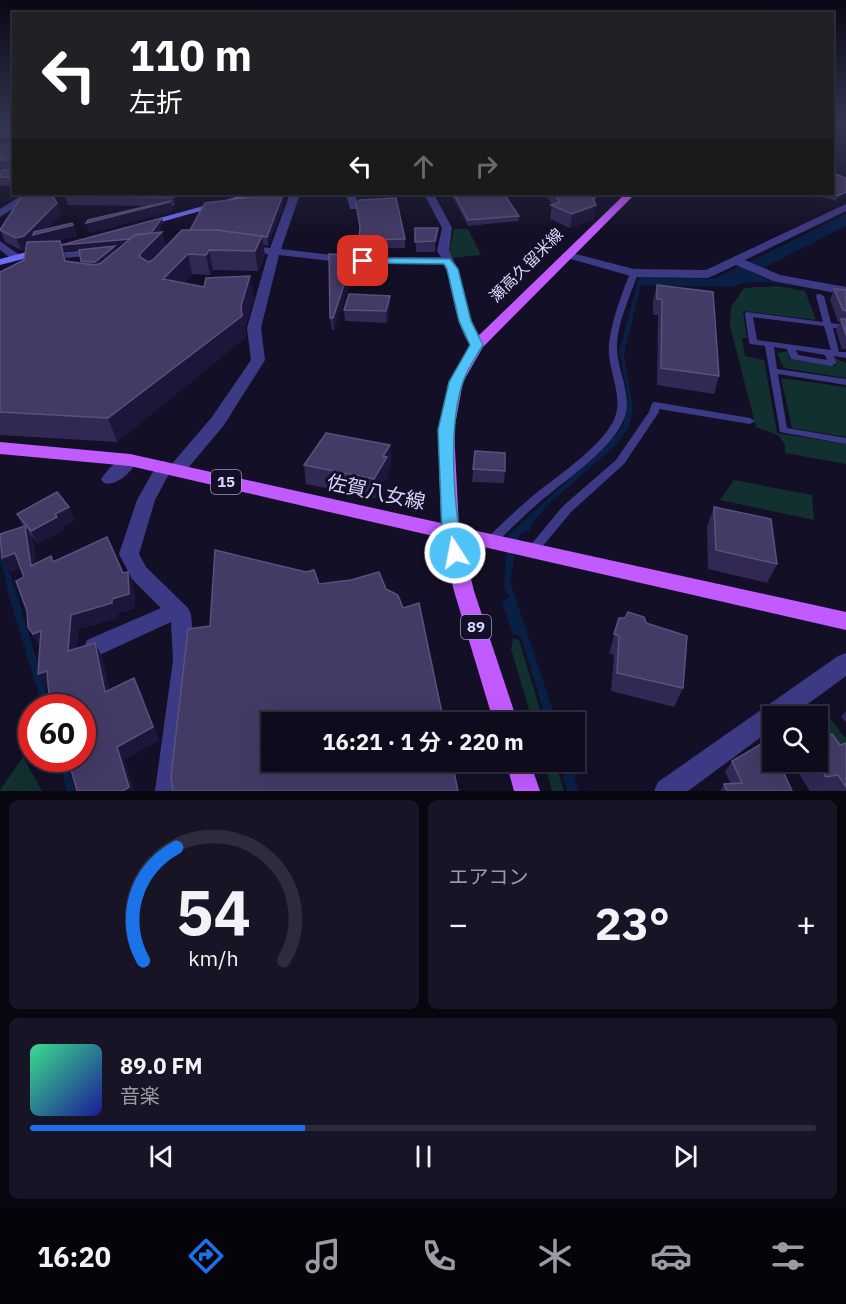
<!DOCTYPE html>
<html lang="ja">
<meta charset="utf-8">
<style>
body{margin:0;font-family:"IBM Plex Sans","Noto Sans JP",sans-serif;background:#171425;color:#f1f3f6;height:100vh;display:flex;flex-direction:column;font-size:22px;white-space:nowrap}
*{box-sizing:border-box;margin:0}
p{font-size:20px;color:#9b9ba3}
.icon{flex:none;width:33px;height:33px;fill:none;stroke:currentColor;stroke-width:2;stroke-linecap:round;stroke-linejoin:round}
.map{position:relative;height:791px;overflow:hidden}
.panel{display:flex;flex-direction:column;gap:9px;padding:9px;background:#08060f;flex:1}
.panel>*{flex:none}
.top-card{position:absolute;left:12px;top:12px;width:822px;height:183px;border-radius:0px;box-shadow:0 6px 24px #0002,0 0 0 2px #2e2b3b;background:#202124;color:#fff;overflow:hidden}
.buttons{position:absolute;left:762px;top:706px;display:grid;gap:12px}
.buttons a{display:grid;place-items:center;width:66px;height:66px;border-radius:0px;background:#0e0b1c;box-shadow:0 6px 24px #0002,0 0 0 2px #2e2b3b;font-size:30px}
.speed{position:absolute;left:18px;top:694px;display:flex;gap:12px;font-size:30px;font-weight:700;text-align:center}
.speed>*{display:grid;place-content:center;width:78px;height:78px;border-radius:50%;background:#0e0b1c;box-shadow:0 6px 24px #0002,0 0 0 2px #2e2b3b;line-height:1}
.speed .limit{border:9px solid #d22;background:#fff;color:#111}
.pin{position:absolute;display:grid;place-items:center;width:51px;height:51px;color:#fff;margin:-26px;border-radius:12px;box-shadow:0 3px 9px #0006}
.me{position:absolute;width:66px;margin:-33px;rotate:349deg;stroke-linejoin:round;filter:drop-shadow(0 0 4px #0008)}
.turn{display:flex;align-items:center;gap:21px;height:126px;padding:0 18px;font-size:27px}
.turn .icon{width:78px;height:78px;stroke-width:2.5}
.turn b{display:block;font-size:42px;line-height:51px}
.lanes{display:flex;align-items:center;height:57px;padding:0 18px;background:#0003;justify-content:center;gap:30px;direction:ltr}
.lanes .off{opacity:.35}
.big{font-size:45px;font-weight:700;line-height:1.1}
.panel .card{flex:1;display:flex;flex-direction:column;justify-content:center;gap:9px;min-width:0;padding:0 21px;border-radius:9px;background:#171425}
.panel .dial{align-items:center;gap:0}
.dial svg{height:156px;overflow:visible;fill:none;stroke:#2e2b3b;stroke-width:7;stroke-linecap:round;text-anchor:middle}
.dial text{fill:#f1f3f6;stroke:none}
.song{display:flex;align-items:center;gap:18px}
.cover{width:72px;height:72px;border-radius:9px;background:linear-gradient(135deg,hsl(150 70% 55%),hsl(240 70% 35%))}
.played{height:6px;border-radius:3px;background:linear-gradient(90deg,#1a73e8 35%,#2e2b3b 35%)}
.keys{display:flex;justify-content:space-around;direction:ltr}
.heat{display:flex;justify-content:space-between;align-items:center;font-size:33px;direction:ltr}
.panel .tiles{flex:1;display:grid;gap:9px;grid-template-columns:1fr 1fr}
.card:last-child{grid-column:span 2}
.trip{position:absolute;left:261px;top:712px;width:324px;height:60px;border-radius:0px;background:#0e0b1c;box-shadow:0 6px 24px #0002,0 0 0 2px #2e2b3b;font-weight:700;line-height:60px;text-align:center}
.menu{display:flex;height:96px;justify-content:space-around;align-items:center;background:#06040b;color:#9b9ba3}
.menu .icon{width:42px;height:42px}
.menu .active{color:#1a73e8}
.menu b{font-size:27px;color:#f1f3f6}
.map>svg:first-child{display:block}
</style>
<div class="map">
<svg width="846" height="791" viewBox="0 0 846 791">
<rect width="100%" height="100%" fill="#130f26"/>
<!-- green -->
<g fill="#12302f">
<path d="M454,229H468L481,255L451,258L449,253Z"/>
<path d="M777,286L805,291L816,320L743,311L747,338H742L745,356L764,360L777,433L846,444V464L785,453V445L779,436L756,427L730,326L731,307L744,288Z"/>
<path d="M788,351L790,359L836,366L834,358L846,363V378L784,368L777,353Z"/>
<path d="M781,378L846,387V437L792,428Z"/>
<path d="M734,480L812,495L814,520L720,500Z"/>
<path d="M513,638L519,640L544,723H533L511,649Z"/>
<path d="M822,708L846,739V749H818V717H811Z"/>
<path d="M23,757L42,791H0V790Z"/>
<path d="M544,762H555L564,791H552Z"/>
</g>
<!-- water -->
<g fill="#0a1f44">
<path d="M846,214V226L763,268L749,262Z"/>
<path d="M740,266L770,281L846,296C822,292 751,274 734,287L641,285L624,354L633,407L629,427L617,444L551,502L534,521L529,532L525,531L519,537L510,581L557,723H547L521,637L512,633L502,602L509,597L504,586L508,535L597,454L623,427L628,398L619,351L639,277L714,279Z"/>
<path d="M559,762H570L579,791H567Z"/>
</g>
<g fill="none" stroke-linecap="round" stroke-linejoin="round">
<!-- stream-far1 -->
<path stroke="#0a1f44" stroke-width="6" d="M0,550L12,590"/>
<!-- stream -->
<g stroke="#0a1f44" stroke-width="8">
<path d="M11,589L47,708"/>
<path d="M62,759L71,791"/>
</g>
<!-- service -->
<g fill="#3d3a85" fill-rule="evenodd">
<path d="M631,271H637L638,273C630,297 617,323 617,348C617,370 632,394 625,416C615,447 567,479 542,500C525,514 511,529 495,544L491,545L487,544L485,541L487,538C503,523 518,508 535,494C557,476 608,443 616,414C621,395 611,375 609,355C607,333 622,292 631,271Z"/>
<path d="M817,294H820L824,296L831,323L846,325V329L833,328L839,352H846V358L834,356L836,363L832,366L791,359L787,349L774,347L777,369L846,379V385L778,374L787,428L846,438V444L780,432L765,346L750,344L749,342L745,314L746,312L823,322L816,296ZM753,317L824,326L831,350L757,340ZM796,350L825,355L827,360L798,355Z"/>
<path d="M655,402L750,418L755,421L750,424L659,409V412L624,464L571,512L537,553L533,555L529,553L527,550L529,547L563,506L616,460L649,412L652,403Z"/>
</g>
<!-- minor -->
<g fill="#3d3a85" fill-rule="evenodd">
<path d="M24,194H35L0,217V209Z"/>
<path d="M290,194H300L281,249L348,257H441L437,251L442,228L424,194H434L452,228L449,251L458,269L472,321L484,345L477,349C457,344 452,282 444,264L348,263L279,255L261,328L265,360L224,425L183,474L177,476L170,472L155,500L139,554L146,567L188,608L191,614L195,660L181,791H155L173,660L171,622L95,657L87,654L84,647L87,640L161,608L132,579L119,554L137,500L158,463L164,461L171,465L212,417L251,360L247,328L268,254L243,251L237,248L243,245L270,248Z"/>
<path d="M346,194H356L358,209H350Z"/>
<path d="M846,204V211L745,260L780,275L846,287V295L773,281L736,265L708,278L634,277L564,257L562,255L568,252L634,269L706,270Z"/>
<path d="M0,241L21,256V260H13L0,250Z"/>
<path d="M100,249L106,252L104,254L46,260L40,257L46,254Z"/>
<path d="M130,454L136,456L138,460C132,471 117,487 104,483L101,479C107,470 119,457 130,454Z"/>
<path d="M846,653V676L790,717H772V729L688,791H654L658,782L838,656Z"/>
</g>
<!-- secondary -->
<g fill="#6f6bff" fill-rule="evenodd">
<path d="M247,194H261L143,227L138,224Z"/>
<path d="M42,248L48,251L46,253L0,265V259Z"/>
</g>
<!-- primary -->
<g fill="#c25bff" fill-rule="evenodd">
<path d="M625,194H635L483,347L463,382L454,430L459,527L846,612V630L462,542L474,591L518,723H494L454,591L442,538L130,466L0,454V442L130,454L441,523L438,430L449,382L472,342Z"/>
<path d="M506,762H530L540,791H514Z"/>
</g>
</g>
<!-- wall -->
<g fill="#312854" fill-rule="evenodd">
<path d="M14,123V187L0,185V171L12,170V169H1L0,170V146Z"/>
<path d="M846,178L836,201L814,194H832Z"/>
<path d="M451,194H504L519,216L518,221L468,226Z"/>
<path d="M546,194H592L595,198L594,219L570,228L550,219L552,205Z"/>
<path d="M65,196L173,197L175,206H171L172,210L171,211L89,233L147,206L68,205Z"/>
<path d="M282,197L283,206L268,246L263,245L265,256L258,271L213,270L210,275L192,274L184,283L254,297L245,327L246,337L117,442L0,435V272L24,260L26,249L21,250L5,242L0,230L61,214L47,229L73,225L77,236L56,241L61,245L163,223L157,233L162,232L166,247L190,230ZM123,245L116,251L115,246L79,250L82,263L67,261L63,251Z"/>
<path d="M356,203L405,239V248L360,249V231Z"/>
<path d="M415,228H438L437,238L435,252H416Z"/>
<path d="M354,255L355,266L334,330H332L330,318Z"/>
<path d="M657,285L719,376L714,394L657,385L658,315H653V301Z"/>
<path d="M834,289L846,290V349H842L836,330L840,322H838L830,300Z"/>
<path d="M390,296V307L387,323L345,321L344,310Z"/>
<path d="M390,445L391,464L388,470V476L375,498L306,484L304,465Z"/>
<path d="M475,451L505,471L504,483L472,482Z"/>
<path d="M714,507L777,564L767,583L708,569L707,527Z"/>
<path d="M17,514L75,520L62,527L63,530L38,544L31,535L33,540L36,563L51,556L53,562L123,573L134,587L135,608L118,613V618L78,629L77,648L102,657L109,690L141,692L159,740L124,760L134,791H77L82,759L48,687L47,688L40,646L28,627L24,577L21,568L10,572L23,526Z"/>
<path d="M619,618L646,623L683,688L674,707L611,691L614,655L609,653Z"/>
<path d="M846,711V722L841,717Z"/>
<path d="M846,743V791H810L796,769L801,762H818L840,745Z"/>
<path d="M732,761L792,791H720L724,784H731L725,772Z"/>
</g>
<!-- shaded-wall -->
<g fill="#1d163a">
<path d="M13,135L14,144L0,145V137Z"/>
<path d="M846,192V196L836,201L837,196Z"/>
<path d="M282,197L283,206L268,246L267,237Z"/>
<path d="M595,198L594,206L596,205L594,219L570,228L572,214L593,199Z"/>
<path d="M170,201L172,210L171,211L89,233L86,223Z"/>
<path d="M57,203L61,214L44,233L73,225L77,236L21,250L16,238Z"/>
<path d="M162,218L163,223L150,243L63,251L67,261H65L62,245Z"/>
<path d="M438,228L437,238L435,252V241Z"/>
<path d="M162,232L167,252L146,278L140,254Z"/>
<path d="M262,236L265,256L258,271L255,251Z"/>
<path d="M115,246L118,257L98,273L95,262Z"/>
<path d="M209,250L213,270L210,275L206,255Z"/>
<path d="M188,254L192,274L168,301L163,279Z"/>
<path d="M354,255L355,266L334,330L333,318Z"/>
<path d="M250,276L254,297L245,327L246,337L117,442L108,418L241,306Z"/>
<path d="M390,296V307L387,323L386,311Z"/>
<path d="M390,445L391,464L388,470V476L375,498L374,479L383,456Z"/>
<path d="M69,507L75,520L62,527L63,530L38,544L31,531L55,514Z"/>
<path d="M25,526L33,540L39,580L31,566Z"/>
<path d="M15,553L23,567L10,572L2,558Z"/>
<path d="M128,572L134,587L135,608L118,613V618L78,629L76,665L68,651L71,615L112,599Z"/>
<path d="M41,631V648L33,634Z"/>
<path d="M95,643L102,657L113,705L105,692Z"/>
<path d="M47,671L56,685L47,688L38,674Z"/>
<path d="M134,678L141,692L159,740L124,760L134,791H123L117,747Z"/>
</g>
<!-- building -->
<g fill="#433a66" stroke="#5a527e" stroke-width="1.5">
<path d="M0,123H14V178L0,177V171L3,170H12L13,162L11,160H0V146L13,143V135L0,137Z"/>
<path d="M832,173L846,178V192L837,196L831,194H832Z"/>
<path d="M23,194H51L57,203L24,236L16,238L0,230Z"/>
<path d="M67,194H168L173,197L65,196Z"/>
<path d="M454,194H504L519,216L468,220Z"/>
<path d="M555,194H592L595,198L593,199L596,205L572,214L551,205L560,202Z"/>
<path d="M254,197H282L267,237L216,230H190L205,203Z"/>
<path d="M396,198L405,239L359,240L360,227L356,203L360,200Z"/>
<path d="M170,201L169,202L86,223L88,220Z"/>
<path d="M162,218L151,233L135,235L131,239L61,245Z"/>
<path d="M72,223L73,225L33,235L34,232Z"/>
<path d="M415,228H438L435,241L415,242Z"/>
<path d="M182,230H216L262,236L255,251L209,250L206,255L188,254L163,279L204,287L206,278L250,276L241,306L242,316L108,418L0,412V272L24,260L27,242L60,241L65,261L95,265L101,263L135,235L162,232L140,254V257L148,262L153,260Z"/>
<path d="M115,246L95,262L81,261L79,250Z"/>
<path d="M329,254L354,255L333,318H330Z"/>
<path d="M657,285L713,292L719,376L661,368L662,299H657Z"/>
<path d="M834,289L846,290V311L843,310Z"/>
<path d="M349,294L390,296L386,311L344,310Z"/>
<path d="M841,319H846V335Z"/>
<path d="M326,433L390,445L383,456L387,457L374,479L304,465Z"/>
<path d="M475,451L505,453V471L473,469Z"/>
<path d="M57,492L69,507L55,514L57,517L31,531L17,514Z"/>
<path d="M714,507L771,519L777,564L716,550Z"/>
<path d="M25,526L31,566L51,556L53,562L107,537L123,573L128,572L129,594L112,599V603L71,615L68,651L95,643L105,692L134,678L153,727L117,747L129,787L123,791H77L68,759H82V708H57L56,707L50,708L47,671L38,674L41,631L33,634L28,627L27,611L16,581L24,577L15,553L2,558L0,534Z"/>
<path d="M215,550L306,572L314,570L319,584L351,580L379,572L386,589L398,595L403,608L419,603L444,723H272V762H452L458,791H173L171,777L188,629L210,626Z"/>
<path d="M628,612L644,617L646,623L687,636L683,688L617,673L619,636L614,634L619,618H625Z"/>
<path d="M832,734L840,745L846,743V787L838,775L826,777L816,762H818V738Z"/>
<path d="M768,740L772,749V762H779L792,791H727L724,784L742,783L732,761Z"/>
</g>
<!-- sky -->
<linearGradient id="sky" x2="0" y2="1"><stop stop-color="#0a0815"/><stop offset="0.53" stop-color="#333752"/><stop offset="1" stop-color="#333752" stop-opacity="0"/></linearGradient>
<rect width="846" height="234" fill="url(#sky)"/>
<!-- route -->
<path fill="#4fc3f7" stroke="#337fa1" stroke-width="1.5" d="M363,258L450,259L458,269L471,321L483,345C476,357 467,369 463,382C448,424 453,509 464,553L461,558L455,560L449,558L442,530L438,430L449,382L470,345L459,321L447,269L444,264L359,263V259Z"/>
<g text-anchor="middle" stroke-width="6" stroke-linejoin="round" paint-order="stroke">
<!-- shield labels -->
<g fill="#130f26" stroke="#9e99be" stroke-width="1.5">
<rect x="211" y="470" width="30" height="24" rx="4.5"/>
<rect x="461" y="615" width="30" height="24" rx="4.5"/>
</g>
<g font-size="15" font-weight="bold" fill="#d9d4ff">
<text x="226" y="487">15</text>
<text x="476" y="632">89</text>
</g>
<!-- street labels -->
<g font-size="16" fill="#d9d4ff" stroke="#130f26">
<text transform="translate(526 265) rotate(-45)" y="6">瀬高久留米線</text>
</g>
<!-- near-street labels -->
<g font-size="20" fill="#d9d4ff" stroke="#130f26">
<text transform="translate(376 492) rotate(12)" y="7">佐賀八女線</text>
</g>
</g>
</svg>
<div class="buttons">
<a><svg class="icon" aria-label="search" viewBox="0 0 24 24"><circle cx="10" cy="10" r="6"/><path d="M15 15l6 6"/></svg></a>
</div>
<div class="speed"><div class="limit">60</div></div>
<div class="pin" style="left:363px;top:261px;background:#d93025"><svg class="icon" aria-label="arrive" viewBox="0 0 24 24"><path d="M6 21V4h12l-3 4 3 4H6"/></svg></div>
<svg class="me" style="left:455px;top:553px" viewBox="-20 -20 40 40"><circle r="17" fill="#4fc3f7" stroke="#fff" stroke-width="3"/><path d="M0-11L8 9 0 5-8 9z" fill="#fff"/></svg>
<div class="trip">16:21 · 1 分 · 220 m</div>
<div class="top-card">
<div class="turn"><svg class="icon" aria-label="left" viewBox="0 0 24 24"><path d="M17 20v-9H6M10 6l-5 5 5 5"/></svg><div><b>110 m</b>左折</div></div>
<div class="lanes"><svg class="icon" aria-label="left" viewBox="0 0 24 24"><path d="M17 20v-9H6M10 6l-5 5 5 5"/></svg><svg class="icon off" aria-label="ahead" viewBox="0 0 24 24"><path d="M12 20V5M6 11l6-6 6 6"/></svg><svg class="icon off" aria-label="right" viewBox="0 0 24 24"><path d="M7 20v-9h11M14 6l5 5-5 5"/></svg></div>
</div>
</div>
<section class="panel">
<div class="tiles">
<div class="card dial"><svg viewBox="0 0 100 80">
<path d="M14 69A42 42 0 1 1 86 69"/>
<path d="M14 69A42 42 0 0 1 31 11" stroke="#1a73e8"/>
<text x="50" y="56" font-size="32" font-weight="700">54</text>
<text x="50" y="72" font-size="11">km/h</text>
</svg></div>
<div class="card"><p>エアコン</p>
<div class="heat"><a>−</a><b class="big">23°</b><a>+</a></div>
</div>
<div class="card">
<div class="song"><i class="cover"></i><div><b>89.0 FM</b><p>音楽</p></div></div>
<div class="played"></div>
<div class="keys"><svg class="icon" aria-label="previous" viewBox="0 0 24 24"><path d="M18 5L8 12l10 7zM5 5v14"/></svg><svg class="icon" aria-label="pause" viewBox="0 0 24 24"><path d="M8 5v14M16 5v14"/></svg><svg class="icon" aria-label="next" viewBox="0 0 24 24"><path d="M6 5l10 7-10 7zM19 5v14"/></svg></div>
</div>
</div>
</section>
<nav class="menu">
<b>16:20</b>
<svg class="icon active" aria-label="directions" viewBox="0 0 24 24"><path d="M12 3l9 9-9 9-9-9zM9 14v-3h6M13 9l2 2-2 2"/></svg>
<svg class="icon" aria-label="music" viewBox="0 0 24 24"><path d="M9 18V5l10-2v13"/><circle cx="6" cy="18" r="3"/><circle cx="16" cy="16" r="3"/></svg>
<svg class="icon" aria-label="phone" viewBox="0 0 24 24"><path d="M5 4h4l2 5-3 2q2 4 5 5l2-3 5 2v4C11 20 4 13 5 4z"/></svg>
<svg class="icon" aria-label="climate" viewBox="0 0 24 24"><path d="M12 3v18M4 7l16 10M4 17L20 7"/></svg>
<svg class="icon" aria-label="car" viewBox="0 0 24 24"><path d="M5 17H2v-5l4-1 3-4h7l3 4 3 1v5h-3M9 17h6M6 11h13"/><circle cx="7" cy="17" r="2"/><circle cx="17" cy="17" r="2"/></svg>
<svg class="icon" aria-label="filters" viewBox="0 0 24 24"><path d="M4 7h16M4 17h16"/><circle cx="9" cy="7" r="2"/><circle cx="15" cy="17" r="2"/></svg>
</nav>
